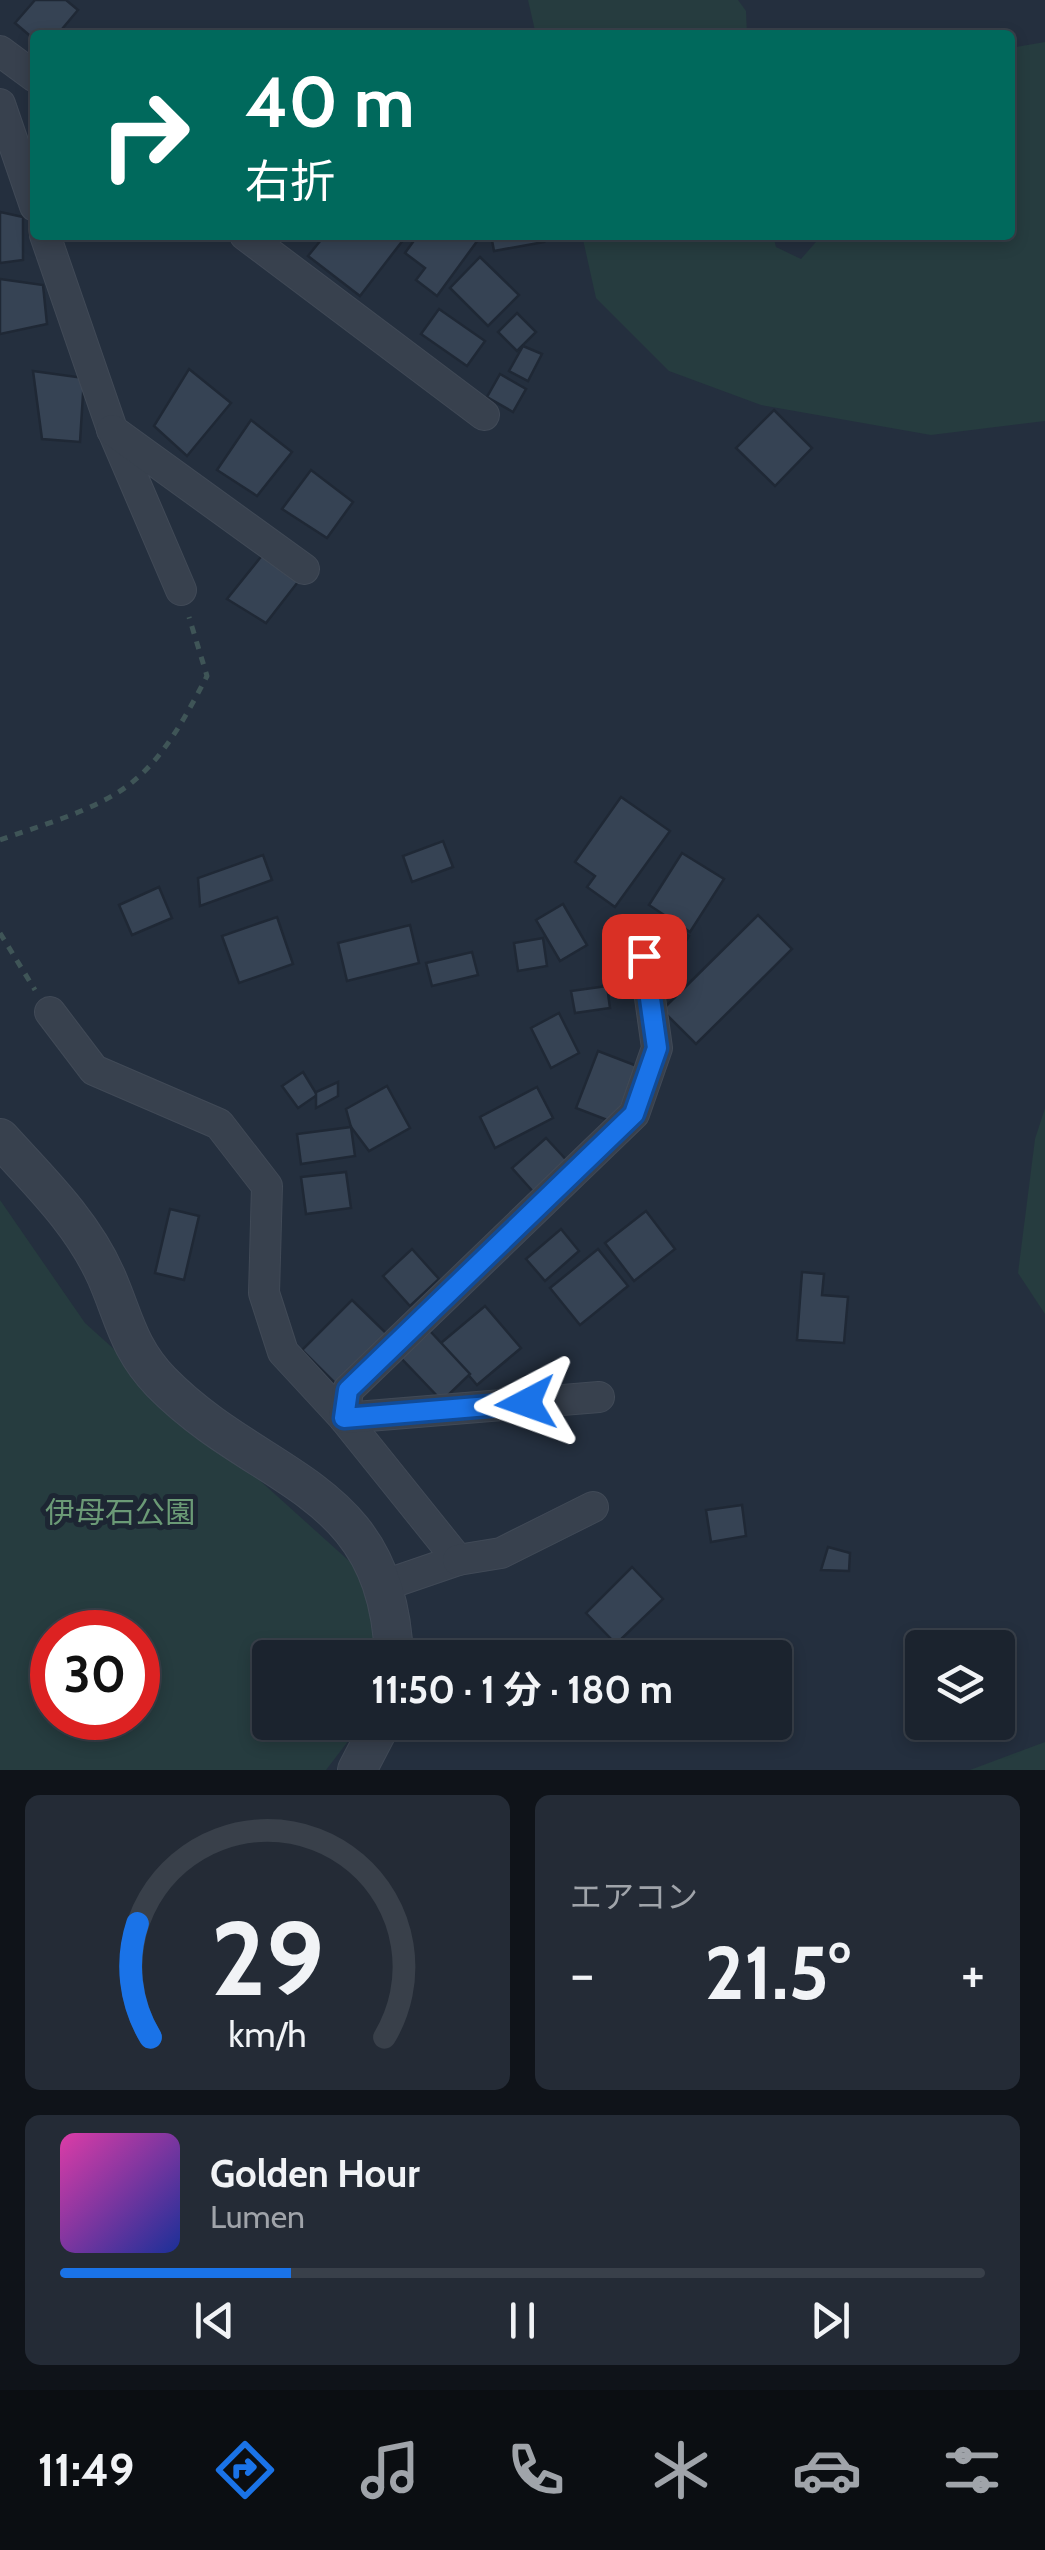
<!DOCTYPE html>
<html lang="ja">
<meta charset="utf-8">
<style>
body{margin:0;font-family:Cabin,"Noto Sans JP",sans-serif;background:#242b36;color:#f1f3f6;height:100vh;display:flex;flex-direction:column;font-size:38px;white-space:nowrap}
*{box-sizing:border-box;margin:0}
p{font-size:32px;color:#a0a4aa}
.icon{flex:none;width:55px;height:55px;fill:none;stroke:currentColor;stroke-width:2;stroke-linecap:round;stroke-linejoin:round}
.map{position:relative;height:1770px;overflow:hidden}
.sheet{display:flex;flex-direction:column;gap:25px;padding:25px;background:#0f1319;flex:1}
.sheet>*{flex:none}
.top-card{position:absolute;left:30px;top:30px;width:985px;height:210px;border-radius:10px;box-shadow:0 5px 15px #0003,0 0 0 2px #39404a;background:#00695c;color:#fff;overflow:hidden}
.tools{position:absolute;left:905px;top:1630px;display:grid;gap:20px}
.tools a{display:grid;place-items:center;width:110px;height:110px;border-radius:10px;background:#1b232e;box-shadow:0 5px 15px #0003,0 0 0 2px #39404a;font-size:50px}
.speed{position:absolute;left:30px;top:1610px;display:flex;gap:20px;font-size:50px;font-weight:700;text-align:center}
.speed>*{display:grid;place-content:center;width:130px;height:130px;border-radius:50%;background:#1b232e;box-shadow:0 5px 15px #0003,0 0 0 2px #39404a;line-height:1}
.speed .limit{border:15px solid #d22;background:#fff;color:#111}
.pin{position:absolute;display:grid;place-items:center;width:85px;height:85px;color:#fff;margin:-42px;border-radius:20px;box-shadow:0 5px 15px #0006}
.me{position:absolute;width:110px;margin:-55px;rotate:266deg;stroke-linejoin:round;filter:drop-shadow(0 0 8px #0008)}
.turn{display:flex;align-items:center;gap:35px;height:210px;padding:0 50px;font-size:45px}
.turn .icon{width:130px;height:130px;stroke-width:2.5}
.turn b{display:block;font-size:70px;line-height:85px}
.big{font-size:75px;font-weight:700;line-height:1.1}
.sheet .card{flex:1;display:flex;flex-direction:column;justify-content:center;gap:15px;min-width:0;padding:0 35px;border-radius:15px;background:#242b36}
.sheet .dial{align-items:center;gap:0}
.dial svg{height:260px;overflow:visible;fill:none;stroke:#39404a;stroke-width:7;stroke-linecap:round;text-anchor:middle}
.dial text{fill:#f1f3f6;stroke:none}
.song{display:flex;align-items:center;gap:30px}
.cover{width:120px;height:120px;border-radius:15px;background:linear-gradient(135deg,hsl(320 70% 55%),hsl(230 70% 35%))}
.played{height:10px;border-radius:5px;background:linear-gradient(90deg,#1a73e8 25%,#39404a 25%)}
.keys{display:flex;justify-content:space-around;direction:ltr}
.heat{display:flex;justify-content:space-between;align-items:center;font-size:55px;direction:ltr}
.sheet .tiles{flex:1;display:grid;gap:25px;grid-template-columns:1fr 1fr}
.card:last-child{grid-column:span 2}
.trip{position:absolute;left:252px;top:1640px;width:540px;height:100px;border-radius:10px;background:#1b232e;box-shadow:0 5px 15px #0003,0 0 0 2px #39404a;font-weight:700;line-height:100px;text-align:center}
.tab-bar{display:flex;height:160px;justify-content:space-around;align-items:center;background:#0b0e12;color:#a0a4aa}
.tab-bar .icon{width:70px;height:70px}
.tab-bar .selected{color:#1a73e8}
.tab-bar b{font-size:45px;color:#f1f3f6}
.map>svg:first-child{display:block}
</style>
<div class="map">
<svg width="1045" height="1770" viewBox="0 0 1045 1770">
<rect width="100%" height="100%" fill="#242f3e"/>
<!-- green -->
<g fill="#263c3f" fill-rule="evenodd">
<path d="M528,0H738L746,11L747,35H536Z"/>
<path d="M1045,42V421L931,435L761,405L669,371L596,298L582,235H773L776,247L801,259L822,235H1010V48Z"/>
<path d="M1045,1108V1314L1018,1273L1035,1139Z"/>
<path d="M0,1200L85,1323L368,1578L379,1657L270,1658V1722L362,1723L326,1770H0ZM52,1632H138V1718H52Z"/>
<path d="M1045,1742V1770H970Z"/>
</g>
<!-- building -->
<g fill="#364354" stroke="#1f2835" stroke-width="2.5">
<path d="M35,0H66L78,10L57,35H35V40L15,23Z"/>
<path d="M0,212L23,217V260L0,263Z"/>
<path d="M325,235H407L360,296L308,256Z"/>
<path d="M418,235H471L478,240L437,296L416,280L425,268L405,253Z"/>
<path d="M491,235H543L544,242L494,251Z"/>
<path d="M480,257L519,295L488,326L450,288Z"/>
<path d="M0,279L43,285L47,324L0,334Z"/>
<path d="M439,309L485,341L467,366L421,334Z"/>
<path d="M517,313L536,332L517,351L498,332Z"/>
<path d="M523,346L542,354L528,381L509,371Z"/>
<path d="M189,369L231,403L187,456L154,426Z"/>
<path d="M33,371L84,378L80,442L42,439Z"/>
<path d="M500,374L526,389L513,412L487,397Z"/>
<path d="M774,410L812,448L775,486L736,448Z"/>
<path d="M251,420L292,452L257,496L217,470Z"/>
<path d="M311,470L353,502L327,538L282,509Z"/>
<path d="M268,548L301,578L266,623L227,599Z"/>
<path d="M621,797L670,831L615,907L587,887L595,876L575,862Z"/>
<path d="M443,841L453,867L412,882L403,856Z"/>
<path d="M682,853L724,879L690,932L649,905Z"/>
<path d="M263,855L272,880L200,906L198,878Z"/>
<path d="M159,887L172,918L132,935L119,905Z"/>
<path d="M563,904L587,945L560,961L536,920Z"/>
<path d="M758,915L792,949L696,1044L662,1010Z"/>
<path d="M277,917L293,964L239,983L222,936Z"/>
<path d="M666,923L689,936L679,953L656,940Z"/>
<path d="M410,925L419,963L347,981L338,943Z"/>
<path d="M543,938L547,966L518,971L514,943Z"/>
<path d="M472,952L478,975L432,986L426,963Z"/>
<path d="M607,986L610,1008L575,1013L571,991Z"/>
<path d="M559,1013L579,1053L551,1068L531,1028Z"/>
<path d="M598,1051L637,1066L615,1123L576,1108Z"/>
<path d="M303,1072L317,1095L298,1108L282,1086Z"/>
<path d="M338,1082V1096L316,1108V1092Z"/>
<path d="M387,1086L410,1128L369,1151L351,1127L346,1109Z"/>
<path d="M537,1087L553,1118L495,1148L480,1117Z"/>
<path d="M351,1127L355,1156L301,1164L297,1134Z"/>
<path d="M546,1138L571,1165L536,1195L512,1168Z"/>
<path d="M346,1172L351,1208L306,1214L301,1177Z"/>
<path d="M170,1209L199,1216L184,1280L155,1273Z"/>
<path d="M646,1211L675,1249L634,1281L605,1243Z"/>
<path d="M561,1229L579,1251L545,1281L526,1259Z"/>
<path d="M412,1249L439,1279L410,1306L383,1276Z"/>
<path d="M598,1249L628,1286L580,1325L550,1288Z"/>
<path d="M802,1272L824,1274L822,1295L848,1297L844,1343L797,1340Z"/>
<path d="M352,1300L387,1334L337,1385L302,1350Z"/>
<path d="M485,1306L521,1348L477,1385L441,1343Z"/>
<path d="M430,1331L470,1374L442,1401L401,1358Z"/>
<path d="M742,1505L746,1536L711,1542L706,1510Z"/>
<path d="M828,1547L850,1553L849,1571L821,1570Z"/>
<path d="M632,1567L663,1599L616,1644L586,1613Z"/>
</g>
<g fill="none" stroke-linecap="round" stroke-linejoin="round">
<!-- minor casing -->
<g stroke="#414a57" stroke-width="32">
<g id="minor">
<path d="M0,51L35,77"/>
<path d="M0,104L35,206"/>
<path d="M45,235L112,429L181,590"/>
<path d="M245,235L484,415"/>
<path d="M112,430L304,569"/>
<path d="M50,1012L94,1070L219,1124L267,1186L264,1293L283,1352L344,1418L458,1560L385,1585"/>
<path d="M344,1418L348,1390L634,1114L657,1048L644,955"/>
<path d="M344,1418L599,1397"/>
<path d="M458,1560L501,1553L593,1507"/>
</g>
</g>
<!-- tertiary casing -->
<g stroke="#414a57" stroke-width="40">
<g id="tertiary">
<path d="M0,1138C39,1181 82,1222 106,1276C124,1317 128,1348 161,1382C261,1484 388,1483 394,1658"/>
<path d="M357,1770L382,1722"/>
</g>
</g>
<!-- path -->
<g stroke="#3f5557" stroke-width="5" stroke-dasharray="8 8" stroke-linecap="butt">
<path d="M0,840C41,825 95,811 130,784C165,757 187,714 207,676L189,617"/>
<path d="M0,933L35,990"/>
</g>
<!-- minor -->
<use href="#minor" stroke="#38414e" stroke-width="30"/>
<!-- tertiary -->
<use href="#tertiary" stroke="#38414e" stroke-width="38"/>
</g>
<g fill="none" stroke-linecap="round" stroke-linejoin="round">
<!-- route casing -->
<g stroke="#114b97" stroke-width="25">
<path id="route" d="M526,1403L344,1418L348,1390L634,1114L657,1048L644,956"/>
</g>
<!-- route -->
<use href="#route" stroke="#1a73e8" stroke-width="18"/>
</g>
<g text-anchor="middle" stroke-width="10" stroke-linejoin="round" paint-order="stroke">
<!-- park labels -->
<g font-size="30" fill="#6b9a76" stroke="#1d2633">
<text x="120" y="1523">伊母石公園</text>
</g>
</g>
</svg>
<div class="tools">
<a><svg class="icon" aria-label="layers" viewBox="0 0 24 24"><path d="M12 4l9 5-9 5-9-5zM3 14l9 5 9-5"/></svg></a>
</div>
<div class="speed"><div class="limit">30</div></div>
<div class="pin" style="left:644px;top:956px;background:#d93025"><svg class="icon" aria-label="arrive" viewBox="0 0 24 24"><path d="M6 21V4h12l-3 4 3 4H6"/></svg></div>
<svg class="me" style="left:526px;top:1403px" viewBox="-20 -20 40 40"><path d="M0-17L14 15 0 8-14 15z" fill="#1a73e8" stroke="#fff" stroke-width="4"/></svg>
<div class="trip">11:50 · 1 分 · 180 m</div>
<div class="top-card">
<div class="turn"><svg class="icon" aria-label="right" viewBox="0 0 24 24"><path d="M7 20v-9h11M14 6l5 5-5 5"/></svg><div><b>40 m</b>右折</div></div>
</div>
</div>
<section class="sheet">
<div class="tiles">
<div class="card dial"><svg viewBox="0 0 100 80">
<path d="M14 69A42 42 0 1 1 86 69"/>
<path d="M14 69A42 42 0 0 1 10 34" stroke="#1a73e8"/>
<text x="50" y="56" font-size="32" font-weight="700">29</text>
<text x="50" y="72" font-size="11">km/h</text>
</svg></div>
<div class="card"><p>エアコン</p>
<div class="heat"><a>−</a><b class="big">21.5°</b><a>+</a></div>
</div>
<div class="card">
<div class="song"><i class="cover"></i><div><b>Golden Hour</b><p>Lumen</p></div></div>
<div class="played"></div>
<div class="keys"><svg class="icon" aria-label="previous" viewBox="0 0 24 24"><path d="M18 5L8 12l10 7zM5 5v14"/></svg><svg class="icon" aria-label="pause" viewBox="0 0 24 24"><path d="M8 5v14M16 5v14"/></svg><svg class="icon" aria-label="next" viewBox="0 0 24 24"><path d="M6 5l10 7-10 7zM19 5v14"/></svg></div>
</div>
</div>
</section>
<nav class="tab-bar">
<b>11:49</b>
<svg class="icon selected" aria-label="directions" viewBox="0 0 24 24"><path d="M12 3l9 9-9 9-9-9zM9 14v-3h6M13 9l2 2-2 2"/></svg>
<svg class="icon" aria-label="music" viewBox="0 0 24 24"><path d="M9 18V5l10-2v13"/><circle cx="6" cy="18" r="3"/><circle cx="16" cy="16" r="3"/></svg>
<svg class="icon" aria-label="phone" viewBox="0 0 24 24"><path d="M5 4h4l2 5-3 2q2 4 5 5l2-3 5 2v4C11 20 4 13 5 4z"/></svg>
<svg class="icon" aria-label="climate" viewBox="0 0 24 24"><path d="M12 3v18M4 7l16 10M4 17L20 7"/></svg>
<svg class="icon" aria-label="car" viewBox="0 0 24 24"><path d="M5 17H2v-5l4-1 3-4h7l3 4 3 1v5h-3M9 17h6M6 11h13"/><circle cx="7" cy="17" r="2"/><circle cx="17" cy="17" r="2"/></svg>
<svg class="icon" aria-label="filters" viewBox="0 0 24 24"><path d="M4 7h16M4 17h16"/><circle cx="9" cy="7" r="2"/><circle cx="15" cy="17" r="2"/></svg>
</nav>
